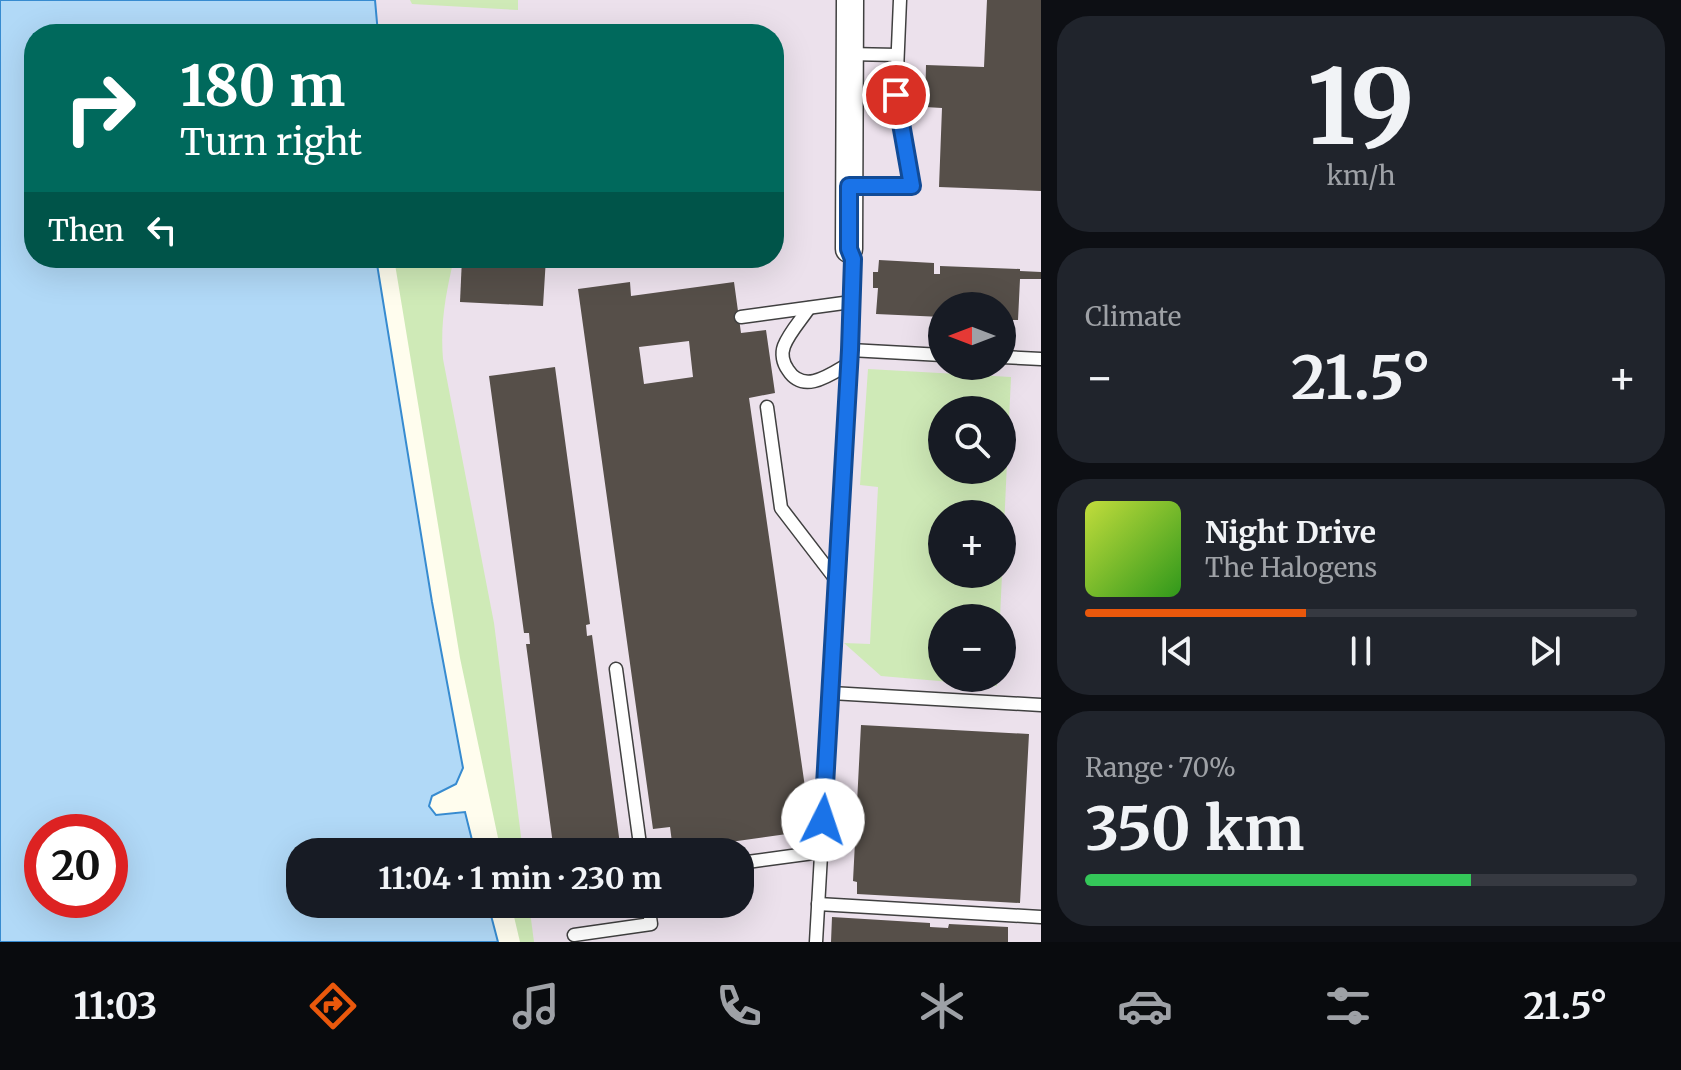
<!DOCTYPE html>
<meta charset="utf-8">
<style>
body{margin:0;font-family:Merriweather,serif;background:#20242c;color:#f1f3f6;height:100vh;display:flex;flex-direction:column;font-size:30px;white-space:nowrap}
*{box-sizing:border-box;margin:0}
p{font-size:26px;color:#9ea1a6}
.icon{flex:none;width:44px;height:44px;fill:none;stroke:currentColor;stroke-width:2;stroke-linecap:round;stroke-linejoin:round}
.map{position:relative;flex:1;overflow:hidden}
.drawer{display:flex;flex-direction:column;gap:16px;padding:16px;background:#0d0f14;width:640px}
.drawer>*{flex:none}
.top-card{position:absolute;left:24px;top:24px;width:760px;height:244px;border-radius:32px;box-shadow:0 8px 32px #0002;background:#00695c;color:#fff;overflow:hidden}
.needle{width:52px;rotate:270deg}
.fabs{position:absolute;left:928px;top:292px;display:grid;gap:16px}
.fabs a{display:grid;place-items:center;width:88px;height:88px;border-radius:50%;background:#171b24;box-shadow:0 8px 32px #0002;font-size:40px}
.speed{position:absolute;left:24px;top:814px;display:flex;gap:16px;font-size:40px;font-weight:700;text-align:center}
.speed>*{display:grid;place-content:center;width:104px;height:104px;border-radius:50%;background:#171b24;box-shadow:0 8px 32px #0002;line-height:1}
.speed .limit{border:12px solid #d22;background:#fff;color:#111}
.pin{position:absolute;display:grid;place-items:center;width:68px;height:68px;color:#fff;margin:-34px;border:4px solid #fff;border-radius:50%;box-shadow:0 2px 8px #0007}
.me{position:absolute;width:88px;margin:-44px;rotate:4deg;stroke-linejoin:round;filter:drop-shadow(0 0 6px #0008)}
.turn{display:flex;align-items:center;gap:28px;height:168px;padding:0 24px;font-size:36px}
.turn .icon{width:104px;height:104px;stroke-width:2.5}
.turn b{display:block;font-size:56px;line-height:68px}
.then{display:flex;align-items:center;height:76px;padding:0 24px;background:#0003;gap:16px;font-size:30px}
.big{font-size:60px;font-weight:700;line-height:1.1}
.drawer .tile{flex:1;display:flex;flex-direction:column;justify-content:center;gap:12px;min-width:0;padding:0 28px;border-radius:32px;background:#20242c}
.drawer .dial{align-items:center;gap:0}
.dial b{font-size:104px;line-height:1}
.song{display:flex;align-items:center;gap:24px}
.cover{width:96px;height:96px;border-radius:12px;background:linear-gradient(135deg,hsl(70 70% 55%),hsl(110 70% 35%))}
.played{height:8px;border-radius:4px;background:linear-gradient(90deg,#ea580c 40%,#363941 40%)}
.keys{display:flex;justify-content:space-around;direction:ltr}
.heat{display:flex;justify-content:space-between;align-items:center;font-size:44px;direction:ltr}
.charge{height:12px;border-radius:6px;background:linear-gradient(90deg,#34c759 70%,#363941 0)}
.trip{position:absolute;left:286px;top:838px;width:468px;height:80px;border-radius:32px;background:#171b24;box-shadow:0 8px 32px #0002;font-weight:700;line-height:80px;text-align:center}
.dock{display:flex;height:128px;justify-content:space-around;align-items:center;background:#090b0e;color:#9ea1a6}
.dock .icon{width:56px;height:56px}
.dock .on{color:#ea580c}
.dock b{font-size:36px;color:#f1f3f6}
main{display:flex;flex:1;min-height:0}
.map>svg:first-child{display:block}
</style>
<main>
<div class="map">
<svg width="1041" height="942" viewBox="0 0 1041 942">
<rect width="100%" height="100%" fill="#fffdee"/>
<!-- industrial -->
<path fill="#ece1ec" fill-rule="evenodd" d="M366,0H1041V942H523L517,904H740V852H508L409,258H774V34H372ZM942,306H1002V366H942ZM942,410H1002V470H942ZM942,514H1002V574H942ZM942,618H1002V678H942Z"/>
<!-- green -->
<g fill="#cfeab7" fill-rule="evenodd">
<path d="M410,0H518V10L412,4Z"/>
<path d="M394,258H454C446,293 440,323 443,359L494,623L523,852H501L460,658Z"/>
<path d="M868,369L1011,377L1002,570V514H942V574H1002L1000,618H942V678H997V686L881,676L844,643L870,644L878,487L860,485ZM942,410H1002V470H942Z"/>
<path d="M511,904H529L534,942H520Z"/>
</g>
<!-- water -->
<path fill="#b1d9f7" stroke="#378bd0" stroke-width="2" fill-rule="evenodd" d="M0,0H375L378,34H34V258H376L432,602L463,768L456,784L432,796L429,806L436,815L465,812L475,852H300V904H488L498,942H0ZM42,832H110V900H42Z"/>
<!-- building -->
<g fill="#564f49" fill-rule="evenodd">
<path d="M987,0H1041V191L939,187L942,108L925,107L926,65L984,67Z"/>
<path d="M462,258H546L543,306L460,302Z"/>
<path d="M879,260L934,263V274H940V266L1020,269V271L1041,272V279H1020L1018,320H1002V306H942V317L876,314L878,288H873V272H878Z"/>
<path d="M630,282L631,296L734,282L741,333L766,330L775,393L749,398L808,808L791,811L794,833L673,850L670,827L653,829L578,289ZM689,341L693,377L644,384L639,347Z"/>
<path d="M555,367L590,624L586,625L587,636L592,635L621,852H554L526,644H530L529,633H524L489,376Z"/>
<path d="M861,725L1029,734L1020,903L857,894V882L853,881Z"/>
<path d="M561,904H626V906L563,914Z"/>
<path d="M832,917L930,923V927L948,928L949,924L1008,927V942H831Z"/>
</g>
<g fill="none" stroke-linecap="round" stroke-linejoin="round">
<!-- lane casing -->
<g stroke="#404040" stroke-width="15">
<g id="lane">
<path d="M848,54L897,55"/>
<path d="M849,186H912L896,95L900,0"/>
<path d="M809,308C801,320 789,333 784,346C781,354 783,363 788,370C804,395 831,374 850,363"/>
<path d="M741,317L851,302"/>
<path d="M850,350L942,355"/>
<path d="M1002,357L1041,359"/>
<path d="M767,407L781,508L837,581"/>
<path d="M616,669L641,852"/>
<path d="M831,693L1041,705"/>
<path d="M740,863L821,852"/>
<path d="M818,904L1041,917"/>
<path d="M574,935L651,924L648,904"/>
<path d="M816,942L850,350L853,259L849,249"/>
</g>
</g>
<!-- street casing -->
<g stroke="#404040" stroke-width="29">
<path id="street" d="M849,249L850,0"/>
</g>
<!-- lane -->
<use href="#lane" stroke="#fff" stroke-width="12"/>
<!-- street -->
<use href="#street" stroke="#fff" stroke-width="26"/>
</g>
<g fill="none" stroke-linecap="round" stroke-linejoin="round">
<!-- route casing -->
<g stroke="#114b97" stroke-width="20">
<path id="route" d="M823,820L850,350L853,259L849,249V186H912L896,95"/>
</g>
<!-- route -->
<use href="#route" stroke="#1a73e8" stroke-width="14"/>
</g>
</svg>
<div class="fabs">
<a><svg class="needle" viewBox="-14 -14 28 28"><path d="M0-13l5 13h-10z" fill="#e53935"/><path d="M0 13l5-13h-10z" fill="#9ea1a6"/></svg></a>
<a><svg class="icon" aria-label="search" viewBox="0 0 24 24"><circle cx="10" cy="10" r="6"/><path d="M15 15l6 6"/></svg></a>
<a>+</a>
<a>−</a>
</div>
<div class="speed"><div class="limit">20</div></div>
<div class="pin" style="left:896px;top:95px;background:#d93025"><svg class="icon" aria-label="arrive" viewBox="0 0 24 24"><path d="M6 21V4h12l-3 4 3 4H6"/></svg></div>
<svg class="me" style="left:823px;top:820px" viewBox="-20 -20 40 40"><circle r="19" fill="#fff"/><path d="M0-13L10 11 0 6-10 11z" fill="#1a73e8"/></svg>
<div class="trip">11:04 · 1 min · 230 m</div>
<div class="top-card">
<div class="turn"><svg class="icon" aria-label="right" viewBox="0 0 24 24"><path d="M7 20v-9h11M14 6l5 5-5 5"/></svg><div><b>180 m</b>Turn right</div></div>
<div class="then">Then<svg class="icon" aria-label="left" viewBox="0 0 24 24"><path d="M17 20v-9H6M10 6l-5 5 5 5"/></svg></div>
</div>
</div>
<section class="drawer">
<div class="tile dial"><b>19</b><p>km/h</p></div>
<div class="tile"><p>Climate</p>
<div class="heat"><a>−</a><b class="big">21.5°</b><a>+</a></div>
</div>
<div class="tile">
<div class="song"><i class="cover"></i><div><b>Night Drive</b><p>The Halogens</p></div></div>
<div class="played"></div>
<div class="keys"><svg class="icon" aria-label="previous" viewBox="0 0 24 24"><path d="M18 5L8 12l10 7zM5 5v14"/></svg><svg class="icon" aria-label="pause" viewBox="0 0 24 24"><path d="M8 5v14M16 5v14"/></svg><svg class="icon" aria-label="next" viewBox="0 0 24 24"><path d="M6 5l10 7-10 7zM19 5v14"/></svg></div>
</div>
<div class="tile"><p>Range · 70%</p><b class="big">350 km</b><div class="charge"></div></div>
</section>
</main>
<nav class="dock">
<b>11:03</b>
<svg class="icon on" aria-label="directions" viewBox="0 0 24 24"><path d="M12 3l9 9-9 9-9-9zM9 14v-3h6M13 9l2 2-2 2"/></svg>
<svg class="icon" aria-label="music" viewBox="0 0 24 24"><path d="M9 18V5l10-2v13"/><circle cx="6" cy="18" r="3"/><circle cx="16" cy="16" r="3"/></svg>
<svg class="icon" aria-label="phone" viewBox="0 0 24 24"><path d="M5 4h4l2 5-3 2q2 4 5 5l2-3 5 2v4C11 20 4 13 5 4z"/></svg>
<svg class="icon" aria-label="climate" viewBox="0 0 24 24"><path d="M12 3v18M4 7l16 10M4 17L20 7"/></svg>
<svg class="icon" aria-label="car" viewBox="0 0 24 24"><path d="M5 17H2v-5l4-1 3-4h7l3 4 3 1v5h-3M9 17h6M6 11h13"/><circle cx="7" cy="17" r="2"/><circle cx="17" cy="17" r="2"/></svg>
<svg class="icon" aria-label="filters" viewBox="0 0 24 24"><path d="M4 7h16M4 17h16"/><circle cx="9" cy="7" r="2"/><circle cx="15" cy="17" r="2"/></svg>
<b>21.5°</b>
</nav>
